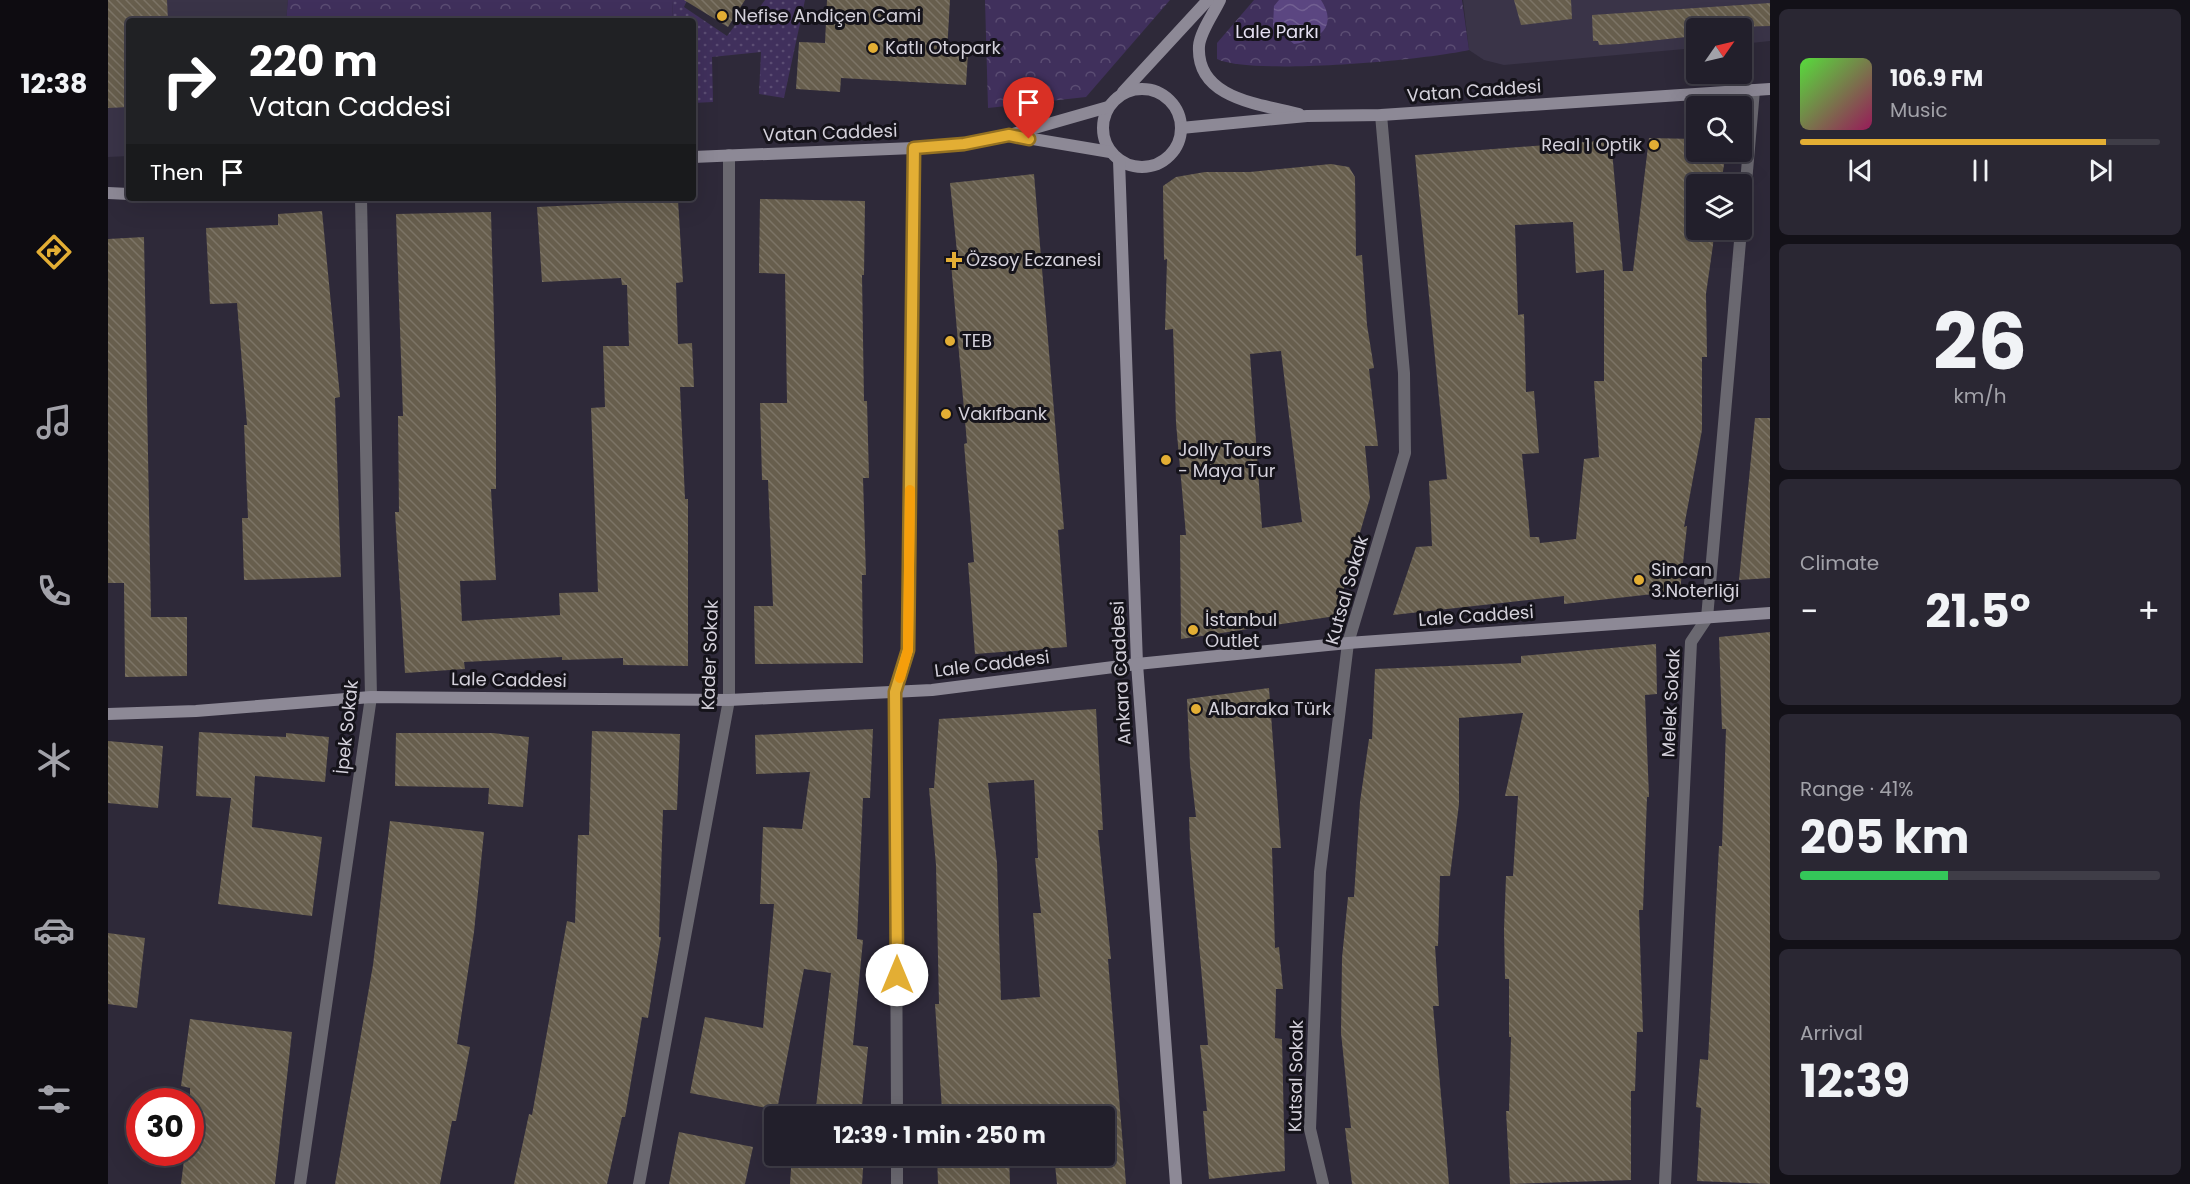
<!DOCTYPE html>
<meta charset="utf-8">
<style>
body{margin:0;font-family:Poppins,sans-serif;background:#2a2733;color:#f1f3f6;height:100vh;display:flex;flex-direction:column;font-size:22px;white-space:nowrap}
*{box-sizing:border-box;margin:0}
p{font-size:20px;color:#a2a2a9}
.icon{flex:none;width:33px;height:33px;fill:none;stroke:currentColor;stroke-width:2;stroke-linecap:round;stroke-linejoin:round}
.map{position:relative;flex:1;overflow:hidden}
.drawer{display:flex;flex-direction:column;gap:9px;padding:9px;background:#131118;width:420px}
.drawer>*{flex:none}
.banner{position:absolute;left:18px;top:18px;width:570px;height:183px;border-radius:6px;box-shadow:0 6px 24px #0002,0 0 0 2px #3f3d47;background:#202124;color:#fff;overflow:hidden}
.needle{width:39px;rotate:56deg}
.controls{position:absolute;left:1578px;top:18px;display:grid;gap:12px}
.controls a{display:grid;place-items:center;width:66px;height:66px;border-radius:6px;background:#221f2b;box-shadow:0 6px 24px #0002,0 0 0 2px #3f3d47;font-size:30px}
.speed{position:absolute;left:18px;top:1088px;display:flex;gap:12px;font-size:30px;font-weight:700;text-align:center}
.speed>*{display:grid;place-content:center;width:78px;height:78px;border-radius:50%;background:#221f2b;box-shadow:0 6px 24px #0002,0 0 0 2px #3f3d47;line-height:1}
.speed .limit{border:9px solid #d22;background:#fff;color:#111}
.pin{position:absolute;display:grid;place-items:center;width:51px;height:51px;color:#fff;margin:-62px -26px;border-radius:50% 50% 50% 0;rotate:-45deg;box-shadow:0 0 6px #0007}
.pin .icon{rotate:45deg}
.me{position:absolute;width:66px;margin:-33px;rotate:0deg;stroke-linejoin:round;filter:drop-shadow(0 0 4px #0008)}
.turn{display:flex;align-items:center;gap:21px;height:126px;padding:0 24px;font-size:27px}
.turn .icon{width:78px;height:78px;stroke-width:2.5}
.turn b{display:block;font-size:42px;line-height:51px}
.then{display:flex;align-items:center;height:57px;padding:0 24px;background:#0003;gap:12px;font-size:22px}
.big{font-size:45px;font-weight:700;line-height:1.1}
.drawer .widget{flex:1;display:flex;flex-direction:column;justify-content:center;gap:9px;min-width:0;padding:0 21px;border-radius:9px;background:#2a2733}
.drawer .dial{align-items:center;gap:0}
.dial b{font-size:78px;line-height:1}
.song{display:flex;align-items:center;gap:18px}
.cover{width:72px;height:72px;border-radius:9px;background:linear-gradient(135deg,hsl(110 70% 55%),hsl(330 70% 35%))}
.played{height:6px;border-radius:3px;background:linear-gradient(90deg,#e3ae34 85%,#3f3d47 85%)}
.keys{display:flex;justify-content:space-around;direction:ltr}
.heat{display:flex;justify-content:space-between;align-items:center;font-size:33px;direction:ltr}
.charge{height:9px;border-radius:4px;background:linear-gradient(90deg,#34c759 41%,#3f3d47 0)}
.trip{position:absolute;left:656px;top:1106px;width:351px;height:60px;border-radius:6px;background:#221f2b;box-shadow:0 6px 24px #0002,0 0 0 2px #3f3d47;font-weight:700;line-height:60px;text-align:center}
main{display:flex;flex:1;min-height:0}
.dock{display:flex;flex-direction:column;width:108px;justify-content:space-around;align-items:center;background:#0e0c11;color:#a2a2a9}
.dock .icon{width:42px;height:42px}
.dock .selected{color:#e3ae34}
.dock b{font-size:27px;color:#f1f3f6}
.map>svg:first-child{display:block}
</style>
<main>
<nav class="dock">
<b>12:38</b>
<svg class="icon selected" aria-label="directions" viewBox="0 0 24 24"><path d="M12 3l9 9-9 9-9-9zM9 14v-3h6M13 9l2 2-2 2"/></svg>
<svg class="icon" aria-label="music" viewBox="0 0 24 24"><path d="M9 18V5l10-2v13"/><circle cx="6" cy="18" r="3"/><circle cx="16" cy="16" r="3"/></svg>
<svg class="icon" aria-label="phone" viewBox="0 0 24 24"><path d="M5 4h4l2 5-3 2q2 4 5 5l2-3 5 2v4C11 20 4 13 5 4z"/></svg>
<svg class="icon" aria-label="climate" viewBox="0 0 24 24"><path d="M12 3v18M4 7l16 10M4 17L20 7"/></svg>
<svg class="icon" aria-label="car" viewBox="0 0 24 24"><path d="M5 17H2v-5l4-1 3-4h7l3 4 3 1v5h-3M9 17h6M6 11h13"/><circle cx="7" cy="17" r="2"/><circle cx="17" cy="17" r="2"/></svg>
<svg class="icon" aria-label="filters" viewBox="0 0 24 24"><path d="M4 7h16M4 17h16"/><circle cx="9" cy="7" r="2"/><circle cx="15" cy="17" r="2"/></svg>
</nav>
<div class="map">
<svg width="1662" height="1184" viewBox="0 0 1662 1184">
<defs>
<pattern id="grass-dots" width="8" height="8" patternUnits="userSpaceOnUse" patternTransform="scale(1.5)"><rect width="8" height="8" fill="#40305c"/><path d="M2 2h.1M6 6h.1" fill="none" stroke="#5b4d73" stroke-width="1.8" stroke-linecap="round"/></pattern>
<pattern id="park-crowns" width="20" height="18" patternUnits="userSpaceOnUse" patternTransform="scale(1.5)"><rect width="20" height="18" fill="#40305c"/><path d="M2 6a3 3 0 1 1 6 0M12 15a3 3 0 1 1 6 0" fill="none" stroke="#5b4d73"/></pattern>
<pattern id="water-waves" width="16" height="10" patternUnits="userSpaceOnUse" patternTransform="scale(1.5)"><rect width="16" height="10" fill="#5b4681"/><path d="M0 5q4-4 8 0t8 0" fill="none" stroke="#726092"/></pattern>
<pattern id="building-back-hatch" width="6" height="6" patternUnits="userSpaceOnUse" patternTransform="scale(1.5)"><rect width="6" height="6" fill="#675e4d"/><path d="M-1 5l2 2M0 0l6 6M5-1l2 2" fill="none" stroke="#7c7466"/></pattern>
</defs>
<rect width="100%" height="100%" fill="#2e2939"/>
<!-- built -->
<g fill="#3a3448">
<path d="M0,0H180L178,21H21V156L0,157Z"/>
<path d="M1355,0H1662V41L1634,44V28H1588V48L1396,65L1376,60L1361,50Z"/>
</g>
<!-- grass -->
<path fill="url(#grass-dots)" d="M564,0H579L576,7L619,36L637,12L646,15L657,0H697L676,98L651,94L653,52L604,57L605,102L585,103V21H565Z"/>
<!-- park -->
<g fill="url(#park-crowns)">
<path d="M180,0H564L565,21H178Z"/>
<path d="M877,0H1062L978,97L880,108Z"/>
<path d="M1146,0H1354L1361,50C1317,60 1145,76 1109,59V43Z"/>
</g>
<!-- water -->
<path fill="url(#water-waves)" d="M1171,0H1213C1230,26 1212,40 1186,44L1165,26L1166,6Z"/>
<!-- building -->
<g fill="url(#building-back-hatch)" fill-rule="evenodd">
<path d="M0,0H59L60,21H21V107L0,108Z"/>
<path d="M576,0H637L620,27Z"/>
<path d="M719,0H842L839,52L860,53L858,85L733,78L732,92L688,89L691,42L717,43Z"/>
<path d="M1406,0H1463L1464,19L1413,25Z"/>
<path d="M1662,3V26L1588,28V36L1512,44L1491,45L1490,41H1485L1484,15Z"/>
<path d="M1541,138L1588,139V152H1618L1613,184H1588V230H1606L1605,245L1598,294L1599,357H1594V430L1576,527L1579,526L1572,591L1456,604V596L1285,615L1308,547L1324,546L1321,481L1339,479L1307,155L1503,140L1515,271H1525ZM1465,222L1468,273L1496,270V381H1486L1491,457L1476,459L1468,539L1432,543L1431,537H1422L1414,454L1431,453L1426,391L1418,392L1416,314L1410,315L1407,225Z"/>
<path d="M1223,164L1241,167L1247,177L1248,256L1254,255L1259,325L1266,368L1261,369L1270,446H1257L1262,498L1228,616L1073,639L1072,535H1078L1068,423L1065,329L1057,330L1059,259L1056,260L1055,186L1068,177L1097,172H1142ZM1173,351L1194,522L1154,528L1142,354Z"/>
<path d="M926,174L956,529L950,530L959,647L867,654L860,563L866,562L856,444L859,443L842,252H849L842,183Z"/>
<path d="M652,199L757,201L756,275H754L756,401H759L761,478H755L758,575H754L755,663L647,664L646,606H665L660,480H654L652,403H679L677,274L651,273Z"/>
<path d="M570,200L575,282L568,283L570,344L584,343L586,387H572L577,499H580V666L515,665V658L454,660V657L356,662L357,669L297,673L287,512H291L290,416H295L288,214L383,212L388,396V489H383L388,580L352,581L354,621L452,615L451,593L490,592L483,408L497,407L495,346H521L519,285H514L513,278L434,282L429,207Z"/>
<path d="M214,211L232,397L227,398L233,577L136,580L134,518H140L136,425H139L129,303L102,304L98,228L170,225V214Z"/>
<path d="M36,237L43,617H79V676L17,677L16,583H0V239Z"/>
<path d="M1647,418H1662V578L1631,580Z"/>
<path d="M1662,632V1184L1589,1181L1593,1108L1588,1107L1592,1059L1600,1060L1611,846H1614L1618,729H1614L1611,637Z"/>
<path d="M1548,644L1549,694L1537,695L1541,797H1539L1535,910H1531L1535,1032H1529L1527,1091H1523V1180L1402,1184L1398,1111H1401L1403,1037H1401V979H1397L1396,930L1398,876H1405L1410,796H1397L1415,713L1351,718V804L1342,876H1332L1330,946H1327L1331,1006H1325L1341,1184H1244L1237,1128H1243L1233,1033L1234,958L1240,897H1246L1252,802L1261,739H1264L1267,669L1413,663V656Z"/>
<path d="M1161,688L1173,848H1164L1167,948L1171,947L1175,989H1168L1167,1038L1174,1039L1177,1171L1101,1179L1095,1111H1099L1092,1045H1100L1082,846L1081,817H1088L1082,765L1079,699Z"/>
<path d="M988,709L995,830H990L1003,959H1000L1018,1184H949L946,1155H996V1116H922L921,1106L834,1110L827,1004H831L828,865L821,788H826L831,719ZM926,780L930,858H927L933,913H925L932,997L893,1000L889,863L880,783Z"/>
<path d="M765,729L762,798H755L749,939L755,940L745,1045L760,1047L753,1116H707L723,973L696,969L669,1110L582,1093L597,1017L655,1028L666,904H652L655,827L694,829L702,772L648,774L647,735Z"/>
<path d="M484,731L572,734L569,810H555L551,937H553L540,1018L534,1017L517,1117H514L499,1184H406L421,1114L424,1115L459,921L467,923L470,835H481Z"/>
<path d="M91,732L178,737V733L221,737L217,782L147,776L144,827L214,837L204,916L110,904L123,798L88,796Z"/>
<path d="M288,733H385L421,737L415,807L380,804L381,788L287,786Z"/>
<path d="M0,741L55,746L50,808L0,803Z"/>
<path d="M282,821L376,832L366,932L349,1044L362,1047L348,1121H344L332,1184H227L265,965Z"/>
<path d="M0,933L37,938L29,1008L0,1004Z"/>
<path d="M82,1019L184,1032L167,1184H73L77,1152H82V1088L73,1086Z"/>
<path d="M571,1132L645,1147L637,1184H561Z"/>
<path d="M684,1155H756L754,1184H682Z"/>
<path d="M829,1155H901L902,1184H830Z"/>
</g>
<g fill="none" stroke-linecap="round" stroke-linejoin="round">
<!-- street -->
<g stroke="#6a6870" stroke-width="12">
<path d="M1634,229L1646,90"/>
<path d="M789,1116L787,692L800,650L806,148"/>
<path d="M192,1184L263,697L253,198"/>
<path d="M531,1184L621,700V155"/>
<path d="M789,1184V1155"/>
<path d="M1215,1184L1202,1129L1212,872L1240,643L1297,453L1296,373L1273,115"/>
<path d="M1557,1184L1583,642L1599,618L1633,230"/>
</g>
<!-- secondary -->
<g stroke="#8d8996" stroke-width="12">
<path d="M1112,0C1106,13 1092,32 1091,46C1088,99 1152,104 1191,114"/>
<circle cx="1034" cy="128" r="39"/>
<path d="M1015,92L1100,0"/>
<path d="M1073,128L1199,116L1273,115L1662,89"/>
<path d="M905,134L1000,107"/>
<path d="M585,157L806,148L856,144L901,135L1002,152"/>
<path d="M1011,160L1029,664L1068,1184"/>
<path d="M0,193L21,194"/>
<path d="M0,714L88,711L263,697L621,700L824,690L1029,664L1240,643L1662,613"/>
</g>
</g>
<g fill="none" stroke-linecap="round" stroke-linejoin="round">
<!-- route casing -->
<g stroke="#947122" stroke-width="15">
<path id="route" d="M789,975L787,692L800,650L806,148L856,144L901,135L921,139"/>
</g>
<!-- route -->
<use href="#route" stroke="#e3ae34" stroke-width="10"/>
<!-- slow -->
<path stroke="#f59e0b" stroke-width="10" d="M792,678L800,650L802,490"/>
</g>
<!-- markers -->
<g fill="#e3ae34" stroke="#15131a" stroke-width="2">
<circle cx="614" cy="16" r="6"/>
<circle cx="765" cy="48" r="6"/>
<circle cx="1546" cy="145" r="6"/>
<path d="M843 251h6v6h6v6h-6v6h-6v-6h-6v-6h6z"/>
<circle cx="842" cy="341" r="6"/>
<circle cx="838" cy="414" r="6"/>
<circle cx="1058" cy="460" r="6"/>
<circle cx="1531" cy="580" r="6"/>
<circle cx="1085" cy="630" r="6"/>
<circle cx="1088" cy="709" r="6"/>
</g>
<g text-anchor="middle" stroke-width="6" stroke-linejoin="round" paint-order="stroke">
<!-- poi labels -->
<g font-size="18" fill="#d4d1db" stroke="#15131a" text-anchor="start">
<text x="626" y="22">Nefise Andiçen Cami</text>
<text x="777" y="54">Katlı Otopark</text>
<text x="1534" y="151" text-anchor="end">Real 1 Optik</text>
<text x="858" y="266">Özsoy Eczanesi</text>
<text x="854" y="347">TEB</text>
<text x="850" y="420">Vakıfbank</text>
<text x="1070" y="456">Jolly Tours<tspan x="1070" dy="21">- Maya Tur</tspan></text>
<text x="1543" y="576">Sincan<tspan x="1543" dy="21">3.Noterliği</tspan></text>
<text x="1097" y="626">İstanbul<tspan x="1097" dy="21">Outlet</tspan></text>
<text x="1100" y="715">Albaraka Türk</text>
</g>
<!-- park labels -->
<g font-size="18" fill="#e5e0f2" stroke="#15131a">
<text x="1169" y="38">Lale Parkı</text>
</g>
<!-- street labels -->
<g font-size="18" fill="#d4d1db" stroke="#15131a">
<text transform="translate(1366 91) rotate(-4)" y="6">Vatan Caddesi</text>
<text transform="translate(722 133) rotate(-2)" y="6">Vatan Caddesi</text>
<text transform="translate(1239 590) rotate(-74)" y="6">Kutsal Sokak</text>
<text transform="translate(1368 616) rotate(-4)" y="6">Lale Caddesi</text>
<text transform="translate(602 655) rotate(-88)" y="6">Kader Sokak</text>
<text transform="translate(884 664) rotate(-7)" y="6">Lale Caddesi</text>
<text transform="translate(1013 673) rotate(-93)" y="6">Ankara Caddesi</text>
<text transform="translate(401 680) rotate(1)" y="6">Lale Caddesi</text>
<text transform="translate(1563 703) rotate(-87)" y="6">Melek Sokak</text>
<text transform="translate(239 727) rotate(-84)" y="6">İpek Sokak</text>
<text transform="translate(1188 1076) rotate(-89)" y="6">Kutsal Sokak</text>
</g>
</g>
</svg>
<div class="controls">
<a><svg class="needle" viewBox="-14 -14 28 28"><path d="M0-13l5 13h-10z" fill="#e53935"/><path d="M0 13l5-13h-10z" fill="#a2a2a9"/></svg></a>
<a><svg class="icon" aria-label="search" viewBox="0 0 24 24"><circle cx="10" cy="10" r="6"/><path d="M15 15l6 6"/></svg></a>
<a><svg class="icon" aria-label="layers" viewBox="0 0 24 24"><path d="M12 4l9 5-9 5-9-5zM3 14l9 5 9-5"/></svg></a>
</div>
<div class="speed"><div class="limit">30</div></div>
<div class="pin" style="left:921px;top:139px;background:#d93025"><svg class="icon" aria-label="arrive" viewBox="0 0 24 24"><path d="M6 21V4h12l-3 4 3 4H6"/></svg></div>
<svg class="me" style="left:789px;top:975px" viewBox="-20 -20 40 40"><circle r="19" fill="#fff"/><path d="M0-13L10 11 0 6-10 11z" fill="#e3ae34"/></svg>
<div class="trip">12:39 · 1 min · 250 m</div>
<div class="banner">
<div class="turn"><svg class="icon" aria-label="right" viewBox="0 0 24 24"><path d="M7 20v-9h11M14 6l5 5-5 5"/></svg><div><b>220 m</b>Vatan Caddesi</div></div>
<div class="then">Then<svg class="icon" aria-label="arrive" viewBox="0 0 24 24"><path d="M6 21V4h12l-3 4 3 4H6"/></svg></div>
</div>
</div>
<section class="drawer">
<div class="widget">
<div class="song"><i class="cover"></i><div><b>106.9 FM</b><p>Music</p></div></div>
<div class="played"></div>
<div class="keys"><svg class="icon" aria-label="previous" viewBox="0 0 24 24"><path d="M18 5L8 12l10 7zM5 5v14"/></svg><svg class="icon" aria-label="pause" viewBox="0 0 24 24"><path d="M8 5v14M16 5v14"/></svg><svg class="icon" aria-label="next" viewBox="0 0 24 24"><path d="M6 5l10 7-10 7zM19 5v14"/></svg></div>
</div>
<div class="widget dial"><b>26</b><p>km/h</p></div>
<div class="widget"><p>Climate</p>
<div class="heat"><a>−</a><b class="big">21.5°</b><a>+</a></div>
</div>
<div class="widget"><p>Range · 41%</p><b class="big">205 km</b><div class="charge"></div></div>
<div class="widget"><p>Arrival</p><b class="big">12:39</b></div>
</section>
</main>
